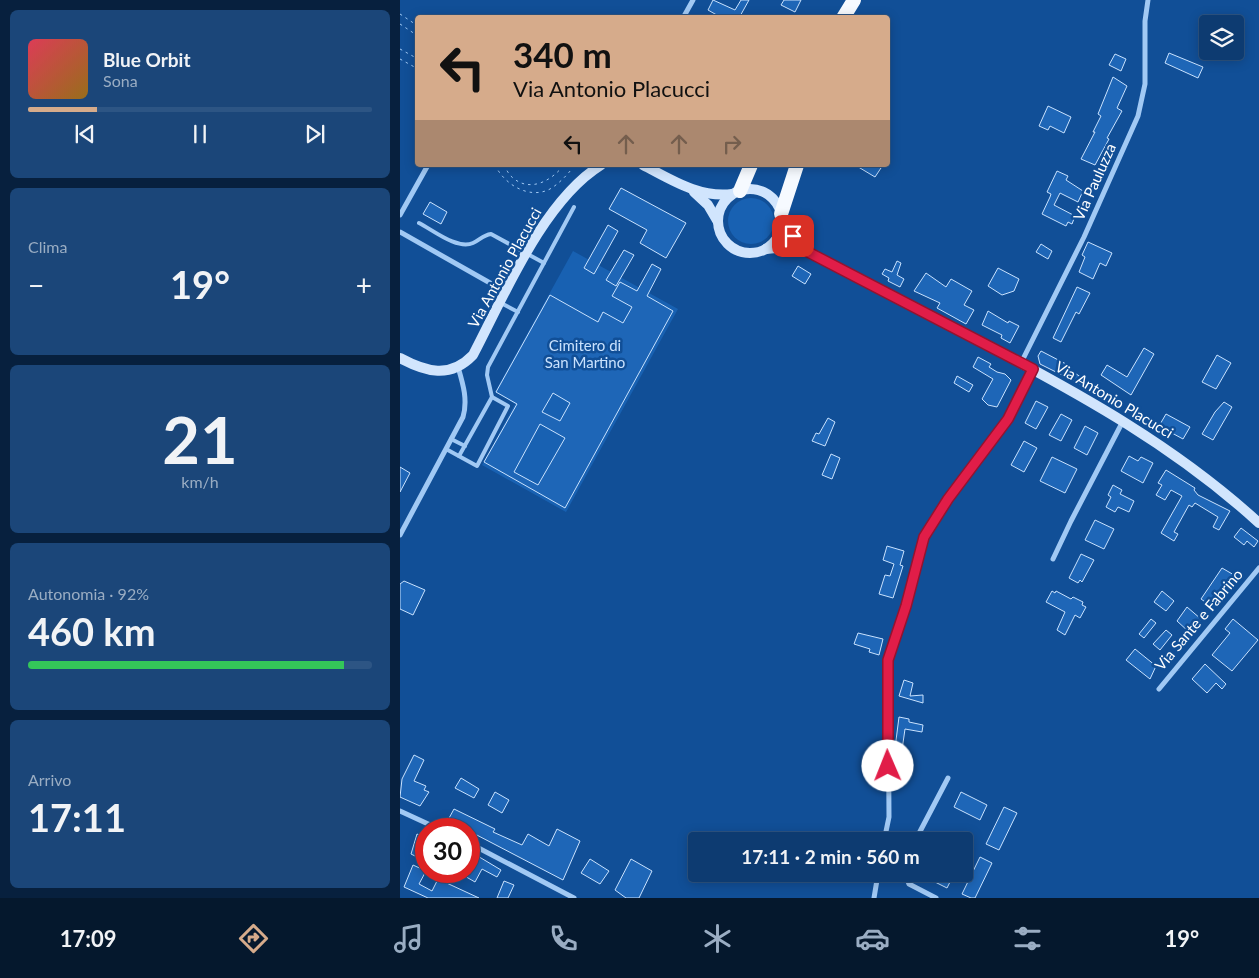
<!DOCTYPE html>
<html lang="it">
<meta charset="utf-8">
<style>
body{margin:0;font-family:Lato,sans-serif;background:#1b4679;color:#f1f3f6;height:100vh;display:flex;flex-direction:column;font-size:19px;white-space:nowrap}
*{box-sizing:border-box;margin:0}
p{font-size:16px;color:#9aadc3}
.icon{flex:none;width:28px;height:28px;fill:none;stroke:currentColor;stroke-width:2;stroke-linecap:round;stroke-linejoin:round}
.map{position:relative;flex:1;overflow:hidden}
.sheet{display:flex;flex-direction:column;gap:10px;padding:10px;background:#07203e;width:400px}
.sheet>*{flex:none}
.hud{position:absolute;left:15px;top:15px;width:475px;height:152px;border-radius:5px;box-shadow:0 2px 12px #0003,0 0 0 1px #2d5584;background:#d6ab8b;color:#111;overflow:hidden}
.buttons{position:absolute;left:799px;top:15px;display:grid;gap:10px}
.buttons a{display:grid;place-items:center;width:45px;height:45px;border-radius:5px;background:#0d3b71;box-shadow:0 2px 12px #0003,0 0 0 1px #2d5584;font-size:25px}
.speed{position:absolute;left:15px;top:818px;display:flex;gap:10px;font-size:25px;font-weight:700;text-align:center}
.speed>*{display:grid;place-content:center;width:65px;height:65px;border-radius:50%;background:#0d3b71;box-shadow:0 2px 12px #0003,0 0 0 1px #2d5584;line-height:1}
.speed .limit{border:8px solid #d22;background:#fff;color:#111}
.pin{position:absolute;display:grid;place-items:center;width:42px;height:42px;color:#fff;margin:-21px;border-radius:10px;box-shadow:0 2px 8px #0006}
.me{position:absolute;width:55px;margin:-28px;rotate:359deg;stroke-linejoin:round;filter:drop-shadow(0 0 4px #0008)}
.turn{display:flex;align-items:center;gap:18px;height:105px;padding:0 15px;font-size:22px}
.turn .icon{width:65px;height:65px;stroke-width:2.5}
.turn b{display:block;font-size:35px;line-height:42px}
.lanes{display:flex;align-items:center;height:48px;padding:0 15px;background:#0003;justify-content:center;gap:25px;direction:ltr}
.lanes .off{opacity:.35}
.big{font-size:38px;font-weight:700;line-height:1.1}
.sheet .tile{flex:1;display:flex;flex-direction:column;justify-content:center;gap:8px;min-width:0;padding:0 18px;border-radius:8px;background:#1b4679}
.sheet .dial{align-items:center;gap:0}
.dial b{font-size:65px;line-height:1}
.song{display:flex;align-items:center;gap:15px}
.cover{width:60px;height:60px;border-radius:8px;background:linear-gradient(135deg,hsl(350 70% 55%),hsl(40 70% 35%))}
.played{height:5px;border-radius:2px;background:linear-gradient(90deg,#d6ab8b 20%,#2d5584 20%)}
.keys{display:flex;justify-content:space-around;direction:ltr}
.heat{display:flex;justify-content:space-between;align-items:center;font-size:28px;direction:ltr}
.charge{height:8px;border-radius:4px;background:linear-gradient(90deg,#34c759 92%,#2d5584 0)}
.trip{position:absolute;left:288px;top:832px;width:285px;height:50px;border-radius:5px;background:#0d3b71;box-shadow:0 2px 12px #0003,0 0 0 1px #2d5584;font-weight:700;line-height:50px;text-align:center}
.tabs{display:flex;height:80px;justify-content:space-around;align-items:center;background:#05182d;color:#9aadc3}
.tabs .icon{width:35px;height:35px}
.tabs .current{color:#d6ab8b}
.tabs b{font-size:22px;color:#f1f3f6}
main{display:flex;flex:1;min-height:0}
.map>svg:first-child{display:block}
</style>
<main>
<section class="sheet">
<div class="tile">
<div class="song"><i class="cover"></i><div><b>Blue Orbit</b><p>Sona</p></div></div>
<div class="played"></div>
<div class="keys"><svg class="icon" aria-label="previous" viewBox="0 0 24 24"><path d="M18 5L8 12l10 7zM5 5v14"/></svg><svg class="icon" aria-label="pause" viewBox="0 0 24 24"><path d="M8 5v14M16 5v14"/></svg><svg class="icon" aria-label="next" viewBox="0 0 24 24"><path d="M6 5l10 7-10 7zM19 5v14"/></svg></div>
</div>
<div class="tile"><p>Clima</p>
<div class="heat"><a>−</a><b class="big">19°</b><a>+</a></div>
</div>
<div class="tile dial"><b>21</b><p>km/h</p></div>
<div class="tile"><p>Autonomia · 92%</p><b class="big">460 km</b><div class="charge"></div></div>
<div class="tile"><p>Arrivo</p><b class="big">17:11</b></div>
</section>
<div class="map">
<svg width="859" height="898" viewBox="0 0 859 898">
<rect width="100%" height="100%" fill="#114f97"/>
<!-- green -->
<g fill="#1861b2">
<circle cx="351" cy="221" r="23"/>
<path d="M173,251L278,309L166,512L82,465L115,404L95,392Z"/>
</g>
<!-- building -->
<g fill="#1e66b7" stroke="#c9e2fe" fill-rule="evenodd">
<path d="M313,0L335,10L341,0H349L339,18H322L308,10Z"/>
<path d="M384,0H401L395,12L381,5Z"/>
<path d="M769,53L803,67L798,78L765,63Z"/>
<path d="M715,54L726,59L721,71L709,65Z"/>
<path d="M713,77L727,86L717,108L722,111L707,138L709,139L695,165L681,159L695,132H693L701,116L698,114Z"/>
<path d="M648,106L671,117L664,133L650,126L648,130L639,126Z"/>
<path d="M455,165H476L481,168L475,177Z"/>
<path d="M657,171L668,176L666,180L683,191L678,202L660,193L654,205L675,216L672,224L668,222L666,226L642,214L650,197L651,194L647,192Z"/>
<path d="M221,188L286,223L266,258L240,243L247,230L209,209Z"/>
<path d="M30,202L47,212L41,224L23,214Z"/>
<path d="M208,225L218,231L194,274L184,268Z"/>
<path d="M688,242L712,253L706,266L700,263L693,279L679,272L685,257L682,255Z"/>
<path d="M641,244L652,251L648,259L636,252Z"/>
<path d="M224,250L234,255L216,286L206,280Z"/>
<path d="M497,261L501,263L497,275L504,279L500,287L488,281L489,278L482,274L485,269L492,272Z"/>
<path d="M252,264L261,269L247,296L273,311L165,508L84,462L117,404L96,392L150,295L198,322L203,312L223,323L232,307L212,296L220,282L237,291ZM153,393L170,403L160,421L142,412ZM140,424L165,438L138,485L114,472Z"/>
<path d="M398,266L411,274L405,284L392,276Z"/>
<path d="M598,268L619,279L614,291L602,295L588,286Z"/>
<path d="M526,273L546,287L551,279L572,291L564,305L574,310L566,324L537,308L540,303L514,291Z"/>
<path d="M677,287L690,293L679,314L676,312L661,342L653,338Z"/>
<path d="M588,311L608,323L609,321L619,326L610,343L601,338L602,335L582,325Z"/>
<path d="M744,348L754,354L731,395L701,375L707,365L727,377Z"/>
<path d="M641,351L666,364L665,366L696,388L694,391L640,364L638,356Z"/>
<path d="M817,355L831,363L816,389L802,382Z"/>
<path d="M578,357L591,364L589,367L597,372L605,374L611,380L597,407L588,405L582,399L593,379L573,367Z"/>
<path d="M557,376L573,385L569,392L554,383Z"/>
<path d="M636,401L648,407L636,429L625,423Z"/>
<path d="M824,402L832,407L813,440L802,434L815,412Z"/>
<path d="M661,414L672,420L661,441L649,435Z"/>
<path d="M766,414L790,427L783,439L759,426Z"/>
<path d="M428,418L435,422L425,446L412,441L416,433L419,434Z"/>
<path d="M685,426L698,433L687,455L674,448Z"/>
<path d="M624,441L637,448L624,472L611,465Z"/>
<path d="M431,454L440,458L432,479L422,475Z"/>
<path d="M729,456L738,461L741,457L753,463L743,483L721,471Z"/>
<path d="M652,457L677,469L665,493L640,481Z"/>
<path d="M0,467L10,473L0,492Z"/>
<path d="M766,470L795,488L794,490L798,495L830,511L819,530L813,527L818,517L795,503L792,507L789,505L774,532L778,534L774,541L761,533L782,496L771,490L765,500L756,495L762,485L758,483Z"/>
<path d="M713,485L722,490L720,494L734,501L729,512L718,507L715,512L706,507L711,497L708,495Z"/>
<path d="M695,520L714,529L704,549L685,540Z"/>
<path d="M841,528L858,541L854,547L847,541L844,545L834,537Z"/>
<path d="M487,546L504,551L500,565L503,566L493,598L479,594L485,575L490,576L494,564L483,560Z"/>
<path d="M681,554L694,560L682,582L680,580L678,583L669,578Z"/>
<path d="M822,568L834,575L811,606L801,599Z"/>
<path d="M4,581L25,590L13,615L0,609V584Z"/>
<path d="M652,591L655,593L656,591L671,599L673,597L683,602L682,605L686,607L680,618L675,615L665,635L657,630L665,612L646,602Z"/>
<path d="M762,591L774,601L766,611L754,602Z"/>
<path d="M787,607L801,619L789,632L777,621Z"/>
<path d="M751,619L756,623L744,638L739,634Z"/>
<path d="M833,619L858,640L832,671L812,655L830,633L825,629Z"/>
<path d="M766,630L772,635L760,650L753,644Z"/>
<path d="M458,633L483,639L479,655L469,652L470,649L454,644Z"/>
<path d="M735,649L756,666L750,679L726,660Z"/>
<path d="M805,664L826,684L822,689L816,683L807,693L792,679Z"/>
<path d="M504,680L513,683L510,696L523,695V703L499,696Z"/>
<path d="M499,717L509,719V722L523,725L522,732L505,729L501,757L494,756Z"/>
<path d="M14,755L24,760L14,781L26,786L24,790L29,792L20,806L0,797L2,779Z"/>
<path d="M61,778L79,789L74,798L55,788Z"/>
<path d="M95,792L109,800L102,813L88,805Z"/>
<path d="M561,792L587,805L580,820L554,807Z"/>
<path d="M604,807L617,813L599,850L586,844Z"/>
<path d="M54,809L95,829L93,832L122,845L128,834L149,846L157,829L180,841L163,880L48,820Z"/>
<path d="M17,834L26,838V850L21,848L17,857L11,854Z"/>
<path d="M71,852L101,870L97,877L82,869L75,882L56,871H69Z"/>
<path d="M580,857L592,863L575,898H571L562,894Z"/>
<path d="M190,859L209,871L200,884L181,873Z"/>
<path d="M231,859L252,871L239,898H226L215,890Z"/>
<path d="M13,865L26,871L19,884L32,891L38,879L79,898H28L4,887Z"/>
<path d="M519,874H554L547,888Z"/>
<path d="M104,881L114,885L108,898H97Z"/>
</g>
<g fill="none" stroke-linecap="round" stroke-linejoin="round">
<!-- path -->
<g stroke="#a1c9f4" stroke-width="1" stroke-dasharray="2.5 4" stroke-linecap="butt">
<path d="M0,14L18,26"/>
<path d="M0,24L18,36"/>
<path d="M0,49L18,59"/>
<path d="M0,59L18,69"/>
<path d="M95,165C104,184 129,200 150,189C160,183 168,174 175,165"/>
<path d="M104,165C106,169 109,175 113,178C131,193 152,180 164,165"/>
</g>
<!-- service -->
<g stroke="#a1c9f4" stroke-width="4">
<path d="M19,223C33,230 57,250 73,243C80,240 83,235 91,234L144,263"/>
<path d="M101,303L118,312"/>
<path d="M51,439L65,446"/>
<path d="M46,449L77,466L108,406L92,397"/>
<path d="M59,456L92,397L87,375L88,367L174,207"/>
</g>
<!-- minor -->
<g stroke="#a1c9f4" stroke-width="5">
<path d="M283,18L293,0"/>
<path d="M0,215L28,165"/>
<path d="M0,232L106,292"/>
<path d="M621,363L684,237L738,116L745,84V21L748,0"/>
<path d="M0,535L63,417C68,400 63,384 58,367"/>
<path d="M653,559L671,521L723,421"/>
<path d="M759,689L859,568"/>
<path d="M0,811L39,829"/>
<path d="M484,841L489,817L488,660L506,606L524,537L548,499L608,419L633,369"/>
<path d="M515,841L548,778"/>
<path d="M69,843L174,898"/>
<path d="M505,874L509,884L536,898"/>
<path d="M474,898L478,874"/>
</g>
<!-- secondary -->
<g stroke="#d1e5fd" stroke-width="10">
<path d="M243,165C272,180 299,198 332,194"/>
<circle cx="350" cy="221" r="32"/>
<path d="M294,192L308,205L318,222"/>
<path d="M382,217L393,236L405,250"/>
<path d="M366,249L386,247L408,252C466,282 525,313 583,343C682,395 776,447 859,523"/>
<path d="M0,358C26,372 50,379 73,355C104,296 143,201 201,165"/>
</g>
<!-- trunk -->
<g stroke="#f6faff" stroke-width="14">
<path d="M443,18L454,0"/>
<path d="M340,191L351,165"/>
<path d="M381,214L397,165"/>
</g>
</g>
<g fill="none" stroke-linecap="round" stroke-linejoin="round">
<!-- route casing -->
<g stroke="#92132f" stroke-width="12">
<path id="route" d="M393,236L408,252L633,369L608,419L548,499L524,537L506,606L488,660V766"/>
</g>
<!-- route -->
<use href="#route" stroke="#e11d48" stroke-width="9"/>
</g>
<g text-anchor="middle" stroke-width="5" stroke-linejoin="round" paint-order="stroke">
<!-- street labels -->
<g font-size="15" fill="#fff" stroke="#114f97">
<text transform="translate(695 182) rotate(-66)" y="5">Via Pauluzza</text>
<text transform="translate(105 268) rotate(-61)" y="5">Via Antonio Placucci</text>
<text transform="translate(714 400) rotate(31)" y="5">Via Antonio Placucci</text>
<text transform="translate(799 620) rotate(-50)" y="5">Via Sante e Fabrino</text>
</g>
<!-- park labels -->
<g font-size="15" fill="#c9e2fe" stroke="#114f97">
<text x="185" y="351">Cimitero di<tspan x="185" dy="17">San Martino</tspan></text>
</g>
</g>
</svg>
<div class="buttons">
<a><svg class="icon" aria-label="layers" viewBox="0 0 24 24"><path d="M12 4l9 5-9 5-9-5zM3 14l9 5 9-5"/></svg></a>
</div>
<div class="speed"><div class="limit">30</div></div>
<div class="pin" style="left:393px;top:236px;background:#d93025"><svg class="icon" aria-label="arrive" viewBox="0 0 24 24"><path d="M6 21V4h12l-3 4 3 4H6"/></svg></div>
<svg class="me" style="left:488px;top:766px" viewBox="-20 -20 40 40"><circle r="19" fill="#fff"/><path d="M0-13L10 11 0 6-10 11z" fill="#e11d48"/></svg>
<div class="trip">17:11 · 2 min · 560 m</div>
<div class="hud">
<div class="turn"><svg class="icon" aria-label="left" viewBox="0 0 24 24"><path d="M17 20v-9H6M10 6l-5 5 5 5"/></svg><div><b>340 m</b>Via Antonio Placucci</div></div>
<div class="lanes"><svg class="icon" aria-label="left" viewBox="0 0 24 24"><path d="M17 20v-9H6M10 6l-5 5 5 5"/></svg><svg class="icon off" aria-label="ahead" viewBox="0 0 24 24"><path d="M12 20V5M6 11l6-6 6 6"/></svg><svg class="icon off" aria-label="ahead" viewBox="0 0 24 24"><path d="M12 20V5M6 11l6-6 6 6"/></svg><svg class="icon off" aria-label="right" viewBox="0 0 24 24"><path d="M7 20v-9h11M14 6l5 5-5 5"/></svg></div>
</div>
</div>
</main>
<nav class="tabs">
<b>17:09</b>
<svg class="icon current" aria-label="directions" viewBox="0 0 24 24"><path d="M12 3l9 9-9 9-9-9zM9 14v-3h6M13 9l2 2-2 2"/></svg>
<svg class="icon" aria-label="music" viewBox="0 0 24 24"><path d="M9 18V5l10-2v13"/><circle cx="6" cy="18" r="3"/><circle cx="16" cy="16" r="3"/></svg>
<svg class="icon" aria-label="phone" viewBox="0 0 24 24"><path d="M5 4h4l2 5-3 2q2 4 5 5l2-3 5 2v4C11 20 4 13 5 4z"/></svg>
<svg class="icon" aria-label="climate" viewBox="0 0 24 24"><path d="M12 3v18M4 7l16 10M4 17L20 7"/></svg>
<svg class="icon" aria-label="car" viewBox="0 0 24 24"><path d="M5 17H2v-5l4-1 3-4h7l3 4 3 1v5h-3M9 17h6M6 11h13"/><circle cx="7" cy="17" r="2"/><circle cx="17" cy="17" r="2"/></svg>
<svg class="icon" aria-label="filters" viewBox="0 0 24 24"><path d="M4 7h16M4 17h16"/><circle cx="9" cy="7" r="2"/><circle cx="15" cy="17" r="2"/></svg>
<b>19°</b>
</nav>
